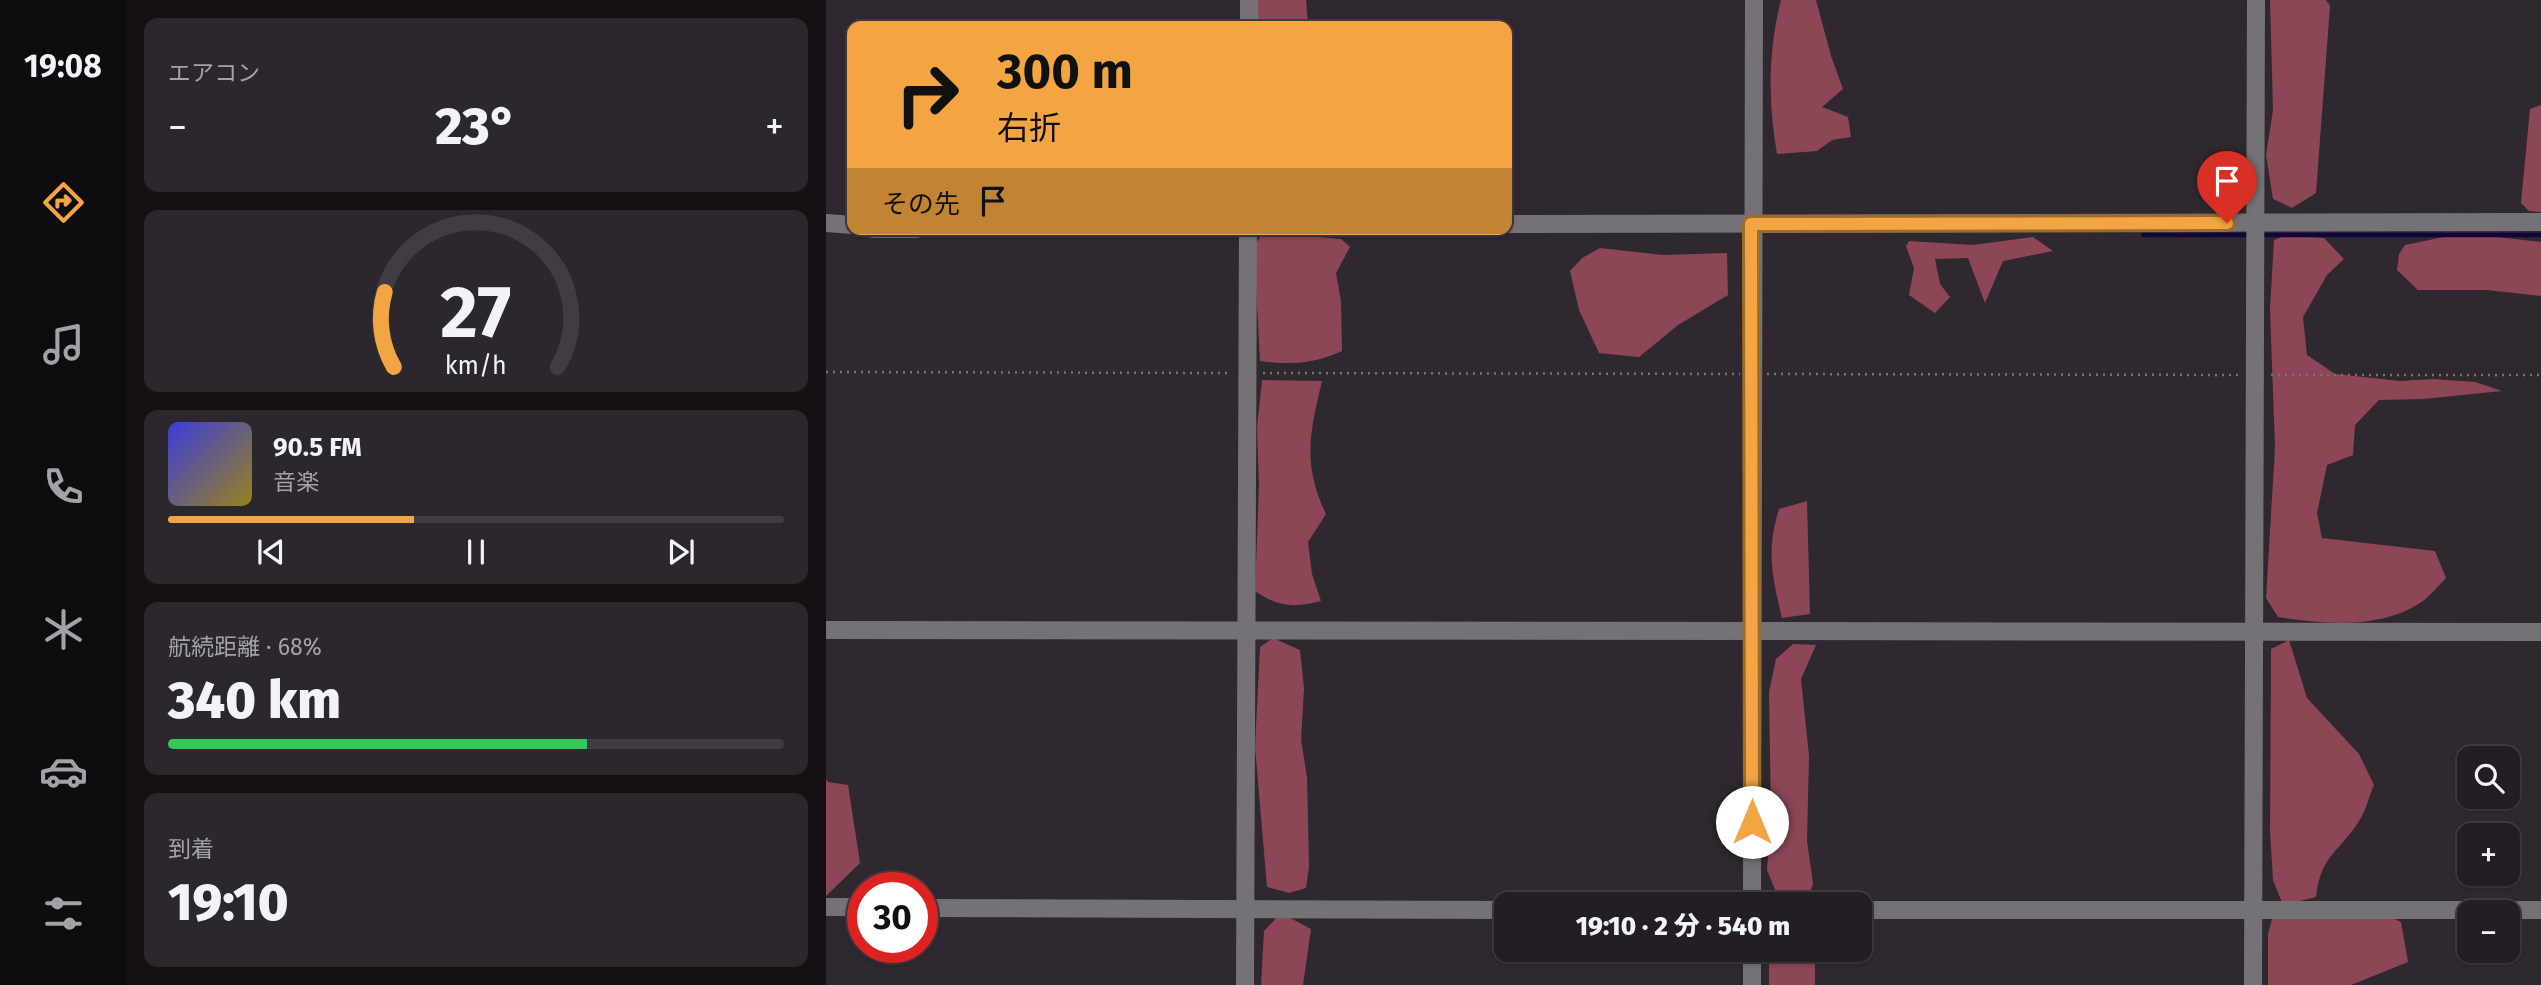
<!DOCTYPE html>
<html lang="ja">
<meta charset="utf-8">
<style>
body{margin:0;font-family:"Fira Sans","Noto Sans JP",sans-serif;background:#2c272c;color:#f1f3f6;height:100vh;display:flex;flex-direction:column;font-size:26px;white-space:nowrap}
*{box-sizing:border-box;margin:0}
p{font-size:23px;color:#a3a2a6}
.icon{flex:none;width:38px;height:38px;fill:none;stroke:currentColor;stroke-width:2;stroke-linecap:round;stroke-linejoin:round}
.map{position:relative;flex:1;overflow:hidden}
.drawer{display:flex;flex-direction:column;gap:18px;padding:18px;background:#141014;width:700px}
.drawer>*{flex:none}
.hud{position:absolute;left:21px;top:21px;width:665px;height:214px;border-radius:14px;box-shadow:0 2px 5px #0004,0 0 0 2px #413c41;background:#f2a542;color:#111;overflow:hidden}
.tools{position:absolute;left:1631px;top:746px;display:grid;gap:14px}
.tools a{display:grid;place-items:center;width:63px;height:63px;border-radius:14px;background:#241e24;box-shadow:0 2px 5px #0004,0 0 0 2px #413c41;font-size:35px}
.speed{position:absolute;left:21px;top:872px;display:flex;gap:14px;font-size:35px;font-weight:700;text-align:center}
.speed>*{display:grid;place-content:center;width:91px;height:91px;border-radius:50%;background:#241e24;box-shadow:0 2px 5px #0004,0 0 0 2px #413c41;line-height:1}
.speed .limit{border:10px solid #d22;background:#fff;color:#111}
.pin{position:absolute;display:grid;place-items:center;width:60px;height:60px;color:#fff;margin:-72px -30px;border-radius:50% 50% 50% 0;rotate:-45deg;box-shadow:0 0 7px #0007}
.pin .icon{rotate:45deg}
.me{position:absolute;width:77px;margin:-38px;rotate:0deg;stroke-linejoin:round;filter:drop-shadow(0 0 5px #0008)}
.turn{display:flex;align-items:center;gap:24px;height:147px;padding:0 35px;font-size:32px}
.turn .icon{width:91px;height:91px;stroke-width:2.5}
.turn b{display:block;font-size:49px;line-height:60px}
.then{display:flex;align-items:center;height:66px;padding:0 35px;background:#0003;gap:14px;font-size:26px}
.big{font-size:52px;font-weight:800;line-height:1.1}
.drawer .widget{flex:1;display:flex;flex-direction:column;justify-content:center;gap:10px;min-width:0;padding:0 24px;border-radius:14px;background:#2c272c}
.drawer .dial{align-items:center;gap:0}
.dial svg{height:182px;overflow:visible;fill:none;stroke:#413c41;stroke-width:7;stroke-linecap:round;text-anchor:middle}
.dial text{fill:#f1f3f6;stroke:none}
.song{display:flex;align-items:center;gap:21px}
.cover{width:84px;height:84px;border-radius:10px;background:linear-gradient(135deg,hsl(240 70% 55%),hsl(50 70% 35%))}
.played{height:7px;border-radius:4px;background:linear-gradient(90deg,#f2a542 40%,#413c41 40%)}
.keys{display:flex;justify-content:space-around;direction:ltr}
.heat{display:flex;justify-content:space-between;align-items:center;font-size:38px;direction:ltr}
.charge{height:10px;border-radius:5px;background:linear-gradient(90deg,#34c759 68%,#413c41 0)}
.trip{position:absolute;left:668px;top:892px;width:378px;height:70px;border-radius:14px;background:#241e24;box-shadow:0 2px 5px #0004,0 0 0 2px #413c41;font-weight:800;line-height:70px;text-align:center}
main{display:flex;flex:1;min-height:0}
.tabs{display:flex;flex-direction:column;width:126px;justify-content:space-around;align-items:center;background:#0e0c0e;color:#a3a2a6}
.tabs .icon{width:49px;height:49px}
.tabs .current{color:#f2a542}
.tabs b{font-size:32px;color:#f1f3f6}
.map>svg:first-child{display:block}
</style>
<main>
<nav class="tabs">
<b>19:08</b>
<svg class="icon current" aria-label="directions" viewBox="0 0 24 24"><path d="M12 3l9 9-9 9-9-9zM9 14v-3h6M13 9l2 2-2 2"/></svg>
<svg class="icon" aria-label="music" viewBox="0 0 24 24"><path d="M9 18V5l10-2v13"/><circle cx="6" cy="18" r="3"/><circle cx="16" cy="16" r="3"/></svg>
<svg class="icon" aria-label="phone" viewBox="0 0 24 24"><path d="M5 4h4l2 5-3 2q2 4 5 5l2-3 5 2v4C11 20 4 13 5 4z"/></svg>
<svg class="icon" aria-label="climate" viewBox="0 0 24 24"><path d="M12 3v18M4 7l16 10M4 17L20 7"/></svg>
<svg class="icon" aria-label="car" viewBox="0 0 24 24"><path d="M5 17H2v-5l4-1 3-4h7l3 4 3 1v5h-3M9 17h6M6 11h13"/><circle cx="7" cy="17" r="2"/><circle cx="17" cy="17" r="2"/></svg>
<svg class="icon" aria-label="filters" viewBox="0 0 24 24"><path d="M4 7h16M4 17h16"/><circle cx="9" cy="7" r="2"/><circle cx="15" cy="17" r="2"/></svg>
</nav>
<section class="drawer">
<div class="widget"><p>エアコン</p>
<div class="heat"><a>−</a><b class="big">23°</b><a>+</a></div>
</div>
<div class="widget dial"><svg viewBox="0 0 100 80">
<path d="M14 69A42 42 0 1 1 86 69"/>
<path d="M14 69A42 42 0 0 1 10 36" stroke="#f2a542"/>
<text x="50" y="56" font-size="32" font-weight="700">27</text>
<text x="50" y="72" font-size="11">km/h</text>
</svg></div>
<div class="widget">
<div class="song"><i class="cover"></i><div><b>90.5 FM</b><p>音楽</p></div></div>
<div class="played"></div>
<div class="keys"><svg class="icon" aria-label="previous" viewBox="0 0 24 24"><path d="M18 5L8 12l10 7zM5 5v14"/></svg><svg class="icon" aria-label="pause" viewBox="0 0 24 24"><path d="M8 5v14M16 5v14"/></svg><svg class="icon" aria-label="next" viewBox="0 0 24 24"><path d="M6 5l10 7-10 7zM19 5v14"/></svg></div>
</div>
<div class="widget"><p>航続距離 · 68%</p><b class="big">340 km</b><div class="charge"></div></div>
<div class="widget"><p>到着</p><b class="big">19:10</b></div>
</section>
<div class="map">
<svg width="1715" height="985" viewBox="0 0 1715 985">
<rect width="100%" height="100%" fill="#302830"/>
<!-- forest -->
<g fill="#8d4656">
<path d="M427,0H480L482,26H431Z"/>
<path d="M955,0H990L1005,56L1017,89L996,107L1022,117L1025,137L1006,140L991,151L951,154C942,103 942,51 955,0Z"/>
<path d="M1444,0H1500L1504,6L1490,193L1466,208L1447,199L1440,155L1447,110Z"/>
<path d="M1715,105V212L1703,211L1695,203L1704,109Z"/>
<path d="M1637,233L1715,242V296L1661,290H1592L1571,270L1573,254L1579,245Z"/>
<path d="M461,234L515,239L524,247L510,273L515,301L516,351C488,364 464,365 434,361L428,246L434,237Z"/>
<path d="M1460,235L1498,238L1518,259L1501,275L1477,317L1481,355L1509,374L1574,381L1607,379L1649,382L1676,391L1598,399L1553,400L1529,425L1527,455L1501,465L1491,513L1496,538L1609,551L1620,578C1613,585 1605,595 1597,601C1555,630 1499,624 1452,617L1440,598L1449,448L1444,309L1448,240Z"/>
<path d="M1207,237L1227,251L1177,261L1159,303L1142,258L1109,259L1114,284L1124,297L1109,313L1083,295L1088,268L1080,246L1083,241L1147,245Z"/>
<path d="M774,248L837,255L901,253L902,295L852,325L813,357L773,353L753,310L744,271L756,258Z"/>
<path d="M436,380L496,381C484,432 476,464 500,514L482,542L486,574L495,601C468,608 452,607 429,591L433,486L431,427Z"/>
<path d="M981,501L984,614L956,618C946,576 940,551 953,509Z"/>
<path d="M447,638L474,650L478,688L475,740L481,777L483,867L480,888L463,893L441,887L429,747L434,647Z"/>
<path d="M1463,640L1481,698L1533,754L1548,785C1543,796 1540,811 1533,821C1513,853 1495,854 1490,897L1457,905L1447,880L1444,832L1445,668V649Z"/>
<path d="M967,644L990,645L975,679L983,756L981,841L987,883L984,893L952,897L941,870L945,814L943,692L950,659Z"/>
<path d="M0,779L2,782L22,785L34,863L0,896Z"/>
<path d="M1544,908L1575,922L1582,962L1525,985H1442V934L1447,916Z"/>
<path d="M455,913L485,929L477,985H435L438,931Z"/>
<rect x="943" y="950" width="46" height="35"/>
</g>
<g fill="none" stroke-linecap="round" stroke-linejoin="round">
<!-- stream -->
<g stroke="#13053c" stroke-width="4.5">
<path d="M1317,235H1424"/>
<path d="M1433,235H1715"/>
</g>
<!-- path -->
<g stroke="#787178" stroke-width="2.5" stroke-dasharray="2 5" stroke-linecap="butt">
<path d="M0,372L406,373"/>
<path d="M437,373L914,374"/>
<path d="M941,374L1414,375"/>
<path d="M1445,375H1715"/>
</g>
<!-- minor -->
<g stroke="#747277" stroke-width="18">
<path d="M423,26V0"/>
<path d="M0,223L26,225"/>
<path d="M681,224L1715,222"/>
<path d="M47,229H91"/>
<path d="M0,630L1715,632"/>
<path d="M926,905L928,0"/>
<path d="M0,907H37"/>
<path d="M96,908L681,910"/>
<path d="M1034,910H1715"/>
<path d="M419,985L422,229"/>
<path d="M926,985V950"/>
<path d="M1427,985L1430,0"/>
</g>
</g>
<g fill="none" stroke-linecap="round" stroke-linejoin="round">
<!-- route casing -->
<g stroke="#9d6b2b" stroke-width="18">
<path id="route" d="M926,822L925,224L1401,223"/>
</g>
<!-- route -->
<use href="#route" stroke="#f2a542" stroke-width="12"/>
</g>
</svg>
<div class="tools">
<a><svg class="icon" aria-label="search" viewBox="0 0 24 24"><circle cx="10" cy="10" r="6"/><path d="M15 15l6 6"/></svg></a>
<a>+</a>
<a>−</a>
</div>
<div class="speed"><div class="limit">30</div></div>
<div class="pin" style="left:1401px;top:223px;background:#d93025"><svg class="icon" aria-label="arrive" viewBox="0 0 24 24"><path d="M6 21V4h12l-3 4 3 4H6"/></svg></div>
<svg class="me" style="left:926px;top:822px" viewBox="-20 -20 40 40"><circle r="19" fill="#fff"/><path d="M0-13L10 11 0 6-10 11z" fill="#f2a542"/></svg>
<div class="trip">19:10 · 2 分 · 540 m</div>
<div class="hud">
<div class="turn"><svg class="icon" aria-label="right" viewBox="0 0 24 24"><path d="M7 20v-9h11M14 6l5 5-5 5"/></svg><div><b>300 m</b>右折</div></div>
<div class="then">その先<svg class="icon" aria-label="arrive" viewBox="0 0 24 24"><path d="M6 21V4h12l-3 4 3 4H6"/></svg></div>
</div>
</div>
</main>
